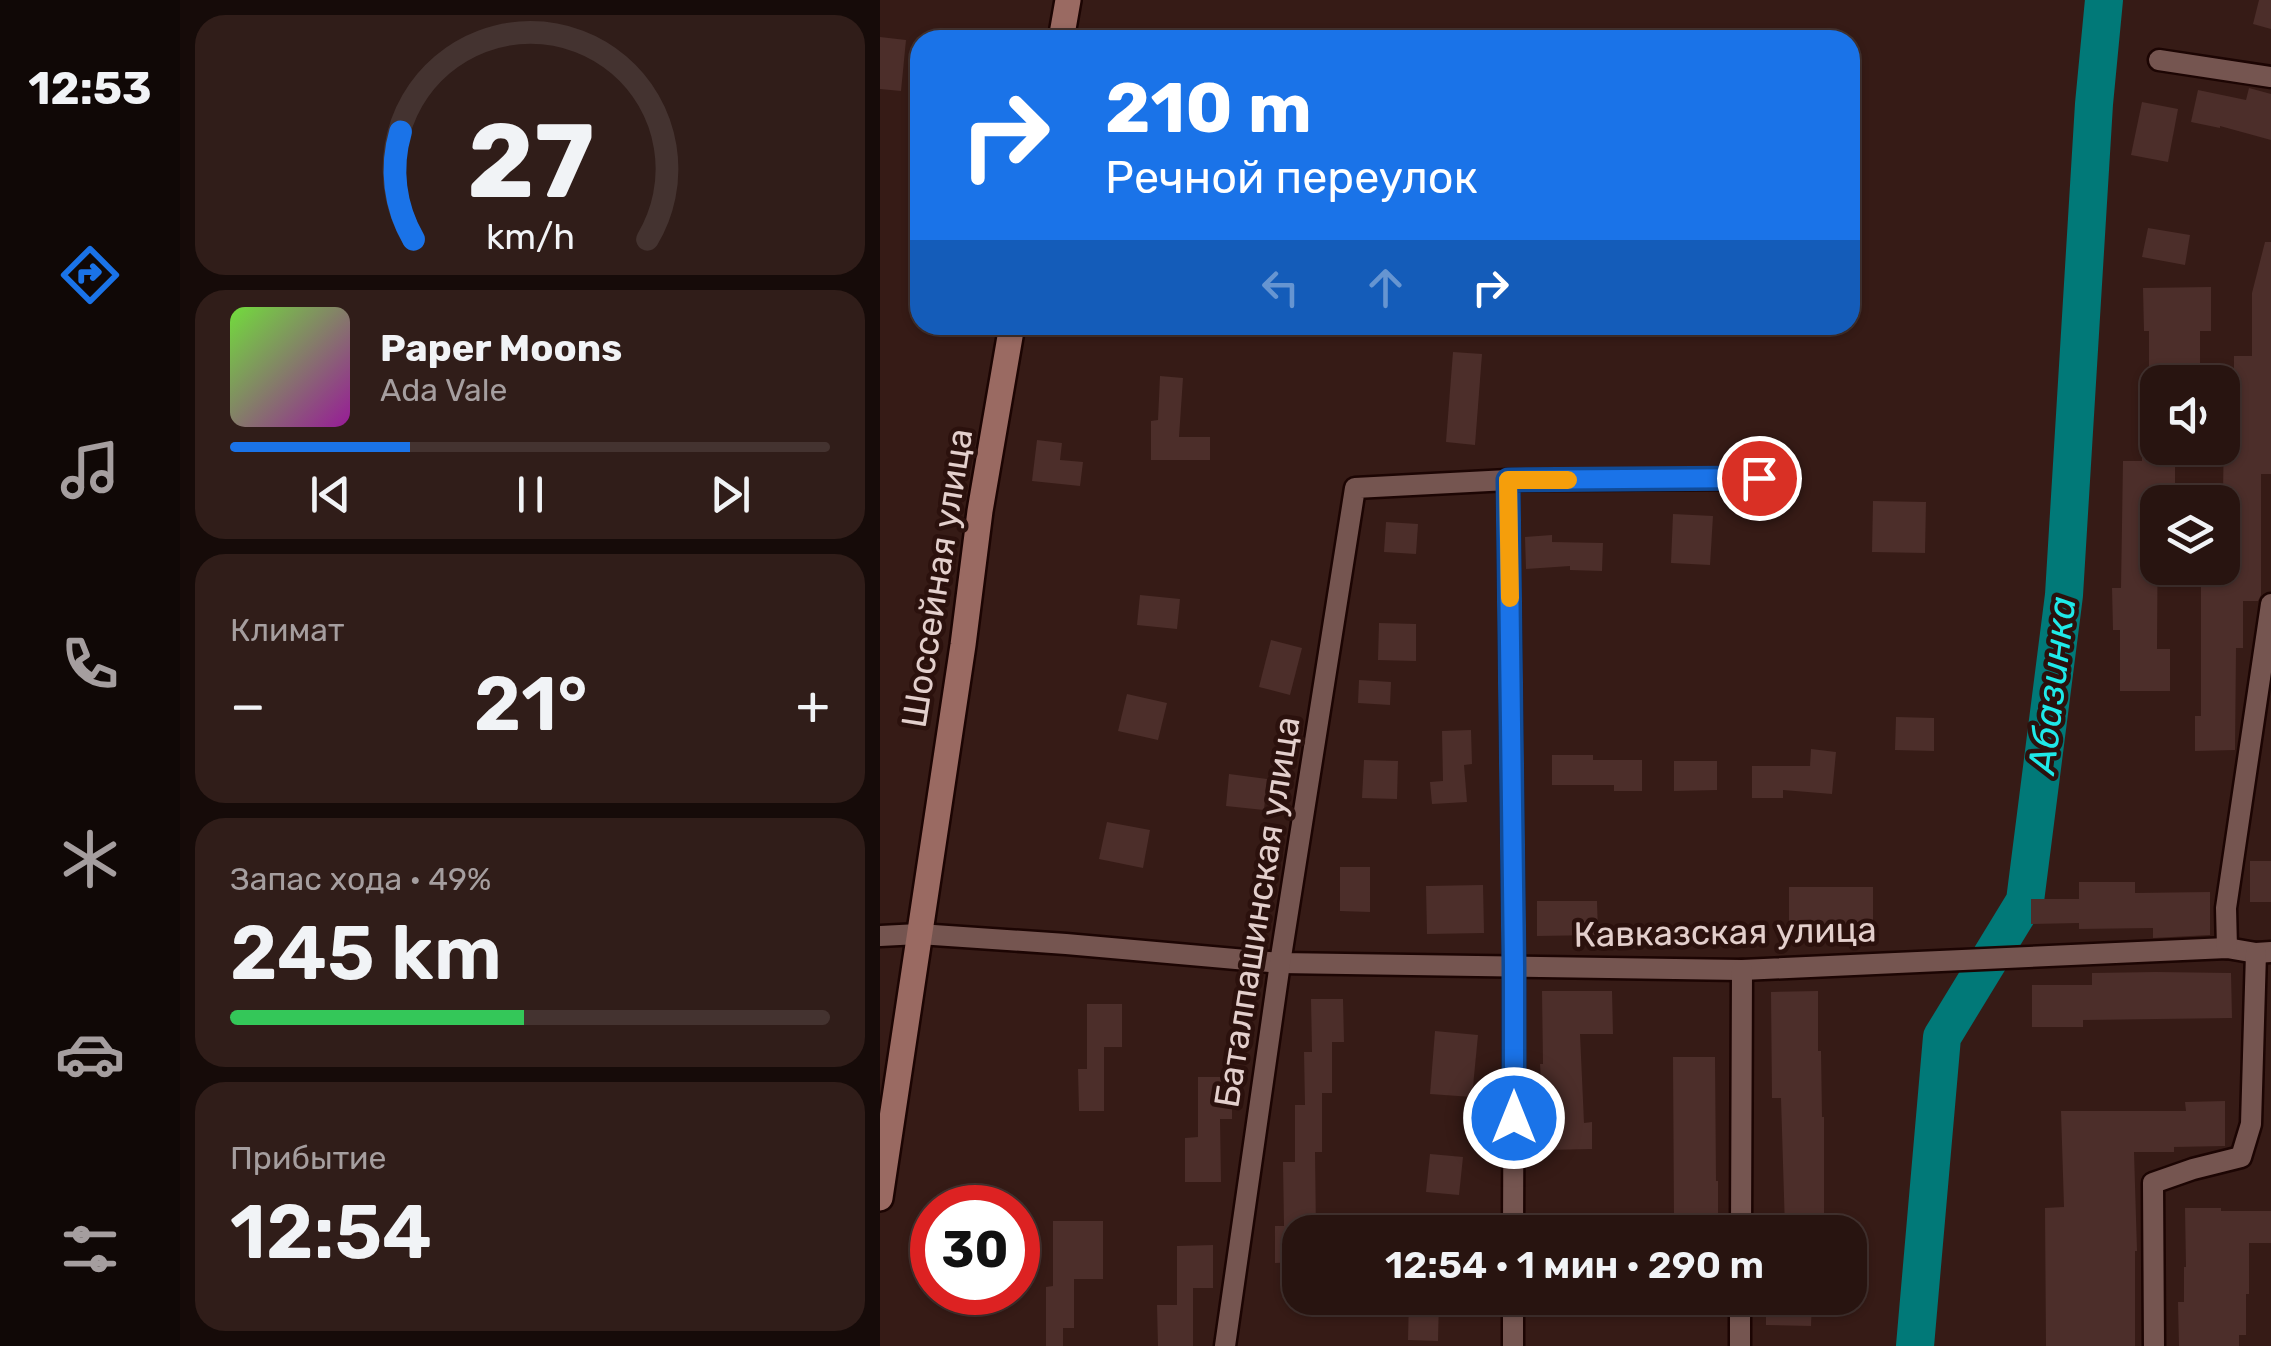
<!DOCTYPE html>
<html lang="ru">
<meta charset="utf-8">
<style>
body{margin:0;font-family:Rubik,sans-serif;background:#301d19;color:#f1f3f6;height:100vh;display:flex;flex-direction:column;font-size:38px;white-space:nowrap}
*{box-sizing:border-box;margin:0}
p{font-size:32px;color:#a59e9f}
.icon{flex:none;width:55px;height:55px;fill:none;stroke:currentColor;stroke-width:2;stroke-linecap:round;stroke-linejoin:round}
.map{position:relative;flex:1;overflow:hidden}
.panel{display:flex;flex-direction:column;gap:15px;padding:15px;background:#160b09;width:700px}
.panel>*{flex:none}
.hud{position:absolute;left:30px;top:30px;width:950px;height:305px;border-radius:30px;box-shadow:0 2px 8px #0004,0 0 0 2px #443330;background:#1a73e8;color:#fff;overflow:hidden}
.fabs{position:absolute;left:1260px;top:365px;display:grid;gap:20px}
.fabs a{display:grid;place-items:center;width:100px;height:100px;border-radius:20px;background:#281410;box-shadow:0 2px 8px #0004,0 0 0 2px #443330;font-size:50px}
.speed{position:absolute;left:30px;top:1185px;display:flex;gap:20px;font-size:50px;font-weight:700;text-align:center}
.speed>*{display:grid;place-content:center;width:130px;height:130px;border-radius:50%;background:#281410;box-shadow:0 2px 8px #0004,0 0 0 2px #443330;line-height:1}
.speed .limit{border:15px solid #d22;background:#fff;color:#111}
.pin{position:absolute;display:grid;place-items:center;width:85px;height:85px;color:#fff;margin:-42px;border:5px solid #fff;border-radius:50%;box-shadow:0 2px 10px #0007}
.me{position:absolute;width:110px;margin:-55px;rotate:0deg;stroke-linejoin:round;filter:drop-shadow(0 0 8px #0008)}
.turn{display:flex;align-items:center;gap:35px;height:210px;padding:0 30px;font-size:45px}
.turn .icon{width:130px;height:130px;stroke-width:2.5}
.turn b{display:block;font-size:70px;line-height:85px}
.lanes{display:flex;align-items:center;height:95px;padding:0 30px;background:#0003;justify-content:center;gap:50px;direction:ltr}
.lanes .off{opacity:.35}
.big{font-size:75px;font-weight:600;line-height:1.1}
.panel .widget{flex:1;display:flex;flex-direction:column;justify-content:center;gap:15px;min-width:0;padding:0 35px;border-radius:30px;background:#301d19}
.panel .dial{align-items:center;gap:0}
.dial svg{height:260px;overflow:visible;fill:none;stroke:#443330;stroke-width:7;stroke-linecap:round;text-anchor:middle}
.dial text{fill:#f1f3f6;stroke:none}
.song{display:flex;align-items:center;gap:30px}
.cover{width:120px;height:120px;border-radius:15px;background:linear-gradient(135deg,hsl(100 70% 55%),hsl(300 70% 35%))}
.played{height:10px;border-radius:5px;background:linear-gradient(90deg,#1a73e8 30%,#443330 30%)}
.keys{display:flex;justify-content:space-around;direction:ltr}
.heat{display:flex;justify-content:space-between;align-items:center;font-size:55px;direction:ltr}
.charge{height:15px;border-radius:8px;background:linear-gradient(90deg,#34c759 49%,#443330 0)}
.trip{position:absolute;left:402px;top:1215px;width:585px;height:100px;border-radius:30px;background:#281410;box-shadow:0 2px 8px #0004,0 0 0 2px #443330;font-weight:600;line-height:100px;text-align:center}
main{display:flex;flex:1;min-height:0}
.menu{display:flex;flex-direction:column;width:180px;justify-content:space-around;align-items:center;background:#100806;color:#a59e9f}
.menu .icon{width:70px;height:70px}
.menu .on{color:#1a73e8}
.menu b{font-size:45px;color:#f1f3f6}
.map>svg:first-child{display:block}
</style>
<main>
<nav class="menu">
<b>12:53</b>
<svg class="icon on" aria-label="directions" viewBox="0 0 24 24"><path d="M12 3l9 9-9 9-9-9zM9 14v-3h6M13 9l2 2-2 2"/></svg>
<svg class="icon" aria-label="music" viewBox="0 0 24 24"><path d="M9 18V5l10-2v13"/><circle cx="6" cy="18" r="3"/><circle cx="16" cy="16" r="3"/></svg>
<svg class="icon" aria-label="phone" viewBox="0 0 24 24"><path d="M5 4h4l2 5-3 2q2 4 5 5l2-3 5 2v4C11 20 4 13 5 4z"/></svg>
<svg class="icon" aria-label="climate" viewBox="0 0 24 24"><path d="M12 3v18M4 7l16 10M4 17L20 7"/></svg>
<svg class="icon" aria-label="car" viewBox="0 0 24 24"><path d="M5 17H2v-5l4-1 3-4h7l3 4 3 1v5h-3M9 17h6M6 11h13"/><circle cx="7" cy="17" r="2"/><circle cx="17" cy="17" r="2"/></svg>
<svg class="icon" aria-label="filters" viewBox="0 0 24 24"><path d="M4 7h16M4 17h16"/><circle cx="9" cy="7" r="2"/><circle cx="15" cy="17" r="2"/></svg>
</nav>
<section class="panel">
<div class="widget dial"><svg viewBox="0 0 100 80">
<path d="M14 69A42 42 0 1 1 86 69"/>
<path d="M14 69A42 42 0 0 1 10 36" stroke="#1a73e8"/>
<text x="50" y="56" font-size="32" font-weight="700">27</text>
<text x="50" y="72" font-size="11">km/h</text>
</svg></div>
<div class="widget">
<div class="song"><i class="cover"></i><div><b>Paper Moons</b><p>Ada Vale</p></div></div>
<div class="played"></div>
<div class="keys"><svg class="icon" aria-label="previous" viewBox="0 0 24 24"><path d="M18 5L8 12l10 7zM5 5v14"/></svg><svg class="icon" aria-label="pause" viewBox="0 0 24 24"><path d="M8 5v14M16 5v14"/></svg><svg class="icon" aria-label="next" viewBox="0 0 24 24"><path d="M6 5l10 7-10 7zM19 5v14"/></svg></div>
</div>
<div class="widget"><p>Климат</p>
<div class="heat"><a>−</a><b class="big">21°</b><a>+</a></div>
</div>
<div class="widget"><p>Запас хода · 49%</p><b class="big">245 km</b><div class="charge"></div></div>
<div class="widget"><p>Прибытие</p><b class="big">12:54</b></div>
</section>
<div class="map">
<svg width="1391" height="1346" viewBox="0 0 1391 1346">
<rect width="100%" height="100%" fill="#361b16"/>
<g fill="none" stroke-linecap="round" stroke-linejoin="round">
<!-- river -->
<path stroke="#017978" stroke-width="38" d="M1035,1346L1062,1037L1145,901L1184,595L1214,104L1224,0"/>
</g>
<!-- building -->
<g fill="#4c2e2a">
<path d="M1379,0H1391V29L1373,24Z"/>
<path d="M0,37L26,40L21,91L0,89Z"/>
<path d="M1369,88L1391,94V140L1340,126V128L1311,122L1318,90L1366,100Z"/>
<path d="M1262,102L1298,109L1288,162L1251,155Z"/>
<path d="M1268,228L1310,235L1305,265L1262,257Z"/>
<path d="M1385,242H1391V474H1381V595L1378,601H1363V648H1356L1355,750L1315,751V716H1321V568H1342L1344,424H1354V356H1372V293Z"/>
<path d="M1331,287V331H1320V382H1269V331H1264L1263,288Z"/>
<path d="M573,352L602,354L595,445L566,442Z"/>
<path d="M280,376L303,378L299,437H330V460H271V421L278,420Z"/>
<path d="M1261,411H1278V448H1295V502H1278L1277,649H1290V691H1240V630H1233L1232,588H1241L1243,461H1262Z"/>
<path d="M157,440L182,443L180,460L203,462L200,486L152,481Z"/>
<path d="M993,501L1046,502L1045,553L992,552Z"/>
<path d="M793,514L833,516L830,565L791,563Z"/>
<path d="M506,522L538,524L536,554L504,552Z"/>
<path d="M672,535V542L723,543L722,571L690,570V566L646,569L645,537Z"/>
<path d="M260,595L300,599L297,629L257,625Z"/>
<path d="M499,623L536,624V661L498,660Z"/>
<path d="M391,640L422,648L410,695L379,687Z"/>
<path d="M479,680L511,682L510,705L478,703Z"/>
<path d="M247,694L287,703L278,740L238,731Z"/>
<path d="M1016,717L1054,718V751L1015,750Z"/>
<path d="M591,730L592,764L584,765L587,802L552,804L550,782L563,781L562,731Z"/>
<path d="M931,749L956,752L952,794L903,790V798H872V766H930Z"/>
<path d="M672,755H713V760H762V791H734V785H672Z"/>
<path d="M484,760L518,761L517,799L482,798Z"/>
<path d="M794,761H837V790L794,791Z"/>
<path d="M349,774L387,779L384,810L346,806Z"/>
<path d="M227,822L270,830L263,868L219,859Z"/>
<rect x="1370" y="861" width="21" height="41"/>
<path d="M460,867H490V912L460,911Z"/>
<path d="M1199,882H1255V893L1330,892V935L1273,938V928L1199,929V923L1151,924V899H1199Z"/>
<path d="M603,885L604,933L547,934L546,886Z"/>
<rect x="909" y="887" width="84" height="51"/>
<path d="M657,901H717L718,935L657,936Z"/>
<path d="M1276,972L1351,973L1352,1018L1203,1020V1027H1152V985H1212V973Z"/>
<path d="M662,991H732L733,1034H700L704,1123L712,1122V1149L667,1150L666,1095H662L660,1064H663Z"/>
<path d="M938,991V1051H941L942,1117H944V1229H905L901,1098H892L891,992Z"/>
<path d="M431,999H463L464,1042H452V1093H442V1152H435L436,1232H420V1262L395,1263V1226H404L403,1162H415V1105H425L424,1052H432Z"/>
<path d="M207,1004H242V1047H224V1111H199L198,1069H207Z"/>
<path d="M555,1031L598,1035L592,1097L550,1094Z"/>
<path d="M793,1057H835L836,1181H838V1219H794Z"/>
<path d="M318,1077H352V1119H340L341,1182H305V1138L318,1137Z"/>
<path d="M1345,1101V1146L1294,1147V1152H1254L1257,1251H1255V1346H1166L1165,1208L1184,1207L1181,1111H1306L1305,1102Z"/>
<path d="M550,1154L583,1157L579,1195L546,1192Z"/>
<path d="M1305,1208H1341V1211H1391V1243H1369V1294H1366V1335H1359V1346H1299L1298,1302H1304V1267H1306Z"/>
<path d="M173,1221H223V1279H194V1328H183V1346H166V1287L173,1286Z"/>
<path d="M333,1245V1288H313V1346H278L277,1305H297V1246Z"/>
<path d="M529,1298H559L558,1341L528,1340Z"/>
<path d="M886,1298H932L931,1326L886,1325Z"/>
</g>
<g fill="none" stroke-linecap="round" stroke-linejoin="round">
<!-- minor casing -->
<g stroke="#1c0503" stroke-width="25">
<g id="minor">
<path d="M1279,60L1391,77"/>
<path d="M628,480L634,966L633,1232"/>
<path d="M0,936L39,934L186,944L400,963L862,970L1347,948L1376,953L1391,952"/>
<path d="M1347,948L1346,908L1391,604"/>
<path d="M861,1232L862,970"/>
<path d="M345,1346L400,963L475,488L628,480L879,479"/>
<path d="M633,1346V1298"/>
<path d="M860,1346V1298"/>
<path d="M1274,1346L1273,1183L1313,1169L1361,1157L1371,1124L1376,953"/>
</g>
</g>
<!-- secondary casing -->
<g stroke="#1c0503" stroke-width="30">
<g id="secondary">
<path d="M181,40L188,0"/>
<path d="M0,1198L83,645L100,511L132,325"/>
</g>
</g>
<!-- minor -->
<use href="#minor" stroke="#755550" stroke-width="20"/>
<!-- secondary -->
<use href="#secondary" stroke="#9a6a62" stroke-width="25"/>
</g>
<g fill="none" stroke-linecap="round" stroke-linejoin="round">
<!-- route casing -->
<g stroke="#114b97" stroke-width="25">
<path id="route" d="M634,1118V966L628,480L879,478"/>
</g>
<!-- route -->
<use href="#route" stroke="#1a73e8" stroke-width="18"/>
<!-- slow -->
<path stroke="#f59e0b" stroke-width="18" d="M630,598L628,480H688"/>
</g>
<g text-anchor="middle" stroke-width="9" stroke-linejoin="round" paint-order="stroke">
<!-- street labels -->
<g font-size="35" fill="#e3cfcc" stroke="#2b110d">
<text transform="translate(57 578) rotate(-81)" y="12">Шоссейная улица</text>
<text transform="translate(377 912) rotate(-81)" y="12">Баталпашинская улица</text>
<text transform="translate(845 932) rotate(-1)" y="12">Кавказская улица</text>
</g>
<!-- water labels -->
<g font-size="38" font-style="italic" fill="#1fe9e8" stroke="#2b110d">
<text transform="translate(1172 685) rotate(-83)" y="13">Абазинка</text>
</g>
</g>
</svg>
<div class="fabs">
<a><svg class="icon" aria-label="sound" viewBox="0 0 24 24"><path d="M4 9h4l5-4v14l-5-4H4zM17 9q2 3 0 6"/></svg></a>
<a><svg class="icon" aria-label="layers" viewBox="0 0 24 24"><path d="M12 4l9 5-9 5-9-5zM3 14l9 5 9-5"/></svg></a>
</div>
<div class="speed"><div class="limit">30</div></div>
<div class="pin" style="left:879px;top:478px;background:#d93025"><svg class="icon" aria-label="arrive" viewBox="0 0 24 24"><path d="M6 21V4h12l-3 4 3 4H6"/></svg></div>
<svg class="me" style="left:634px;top:1118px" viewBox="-20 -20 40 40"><circle r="17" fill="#1a73e8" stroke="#fff" stroke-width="3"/><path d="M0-11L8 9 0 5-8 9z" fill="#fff"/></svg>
<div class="trip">12:54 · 1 мин · 290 m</div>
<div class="hud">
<div class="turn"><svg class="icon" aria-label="right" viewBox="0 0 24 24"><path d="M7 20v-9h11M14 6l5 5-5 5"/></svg><div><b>210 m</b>Речной переулок</div></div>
<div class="lanes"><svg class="icon off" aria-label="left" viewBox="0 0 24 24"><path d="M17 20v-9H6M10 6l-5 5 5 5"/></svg><svg class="icon off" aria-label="ahead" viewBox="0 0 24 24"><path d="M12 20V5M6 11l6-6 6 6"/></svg><svg class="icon" aria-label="right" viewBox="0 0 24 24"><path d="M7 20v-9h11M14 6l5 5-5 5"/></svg></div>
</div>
</div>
</main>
